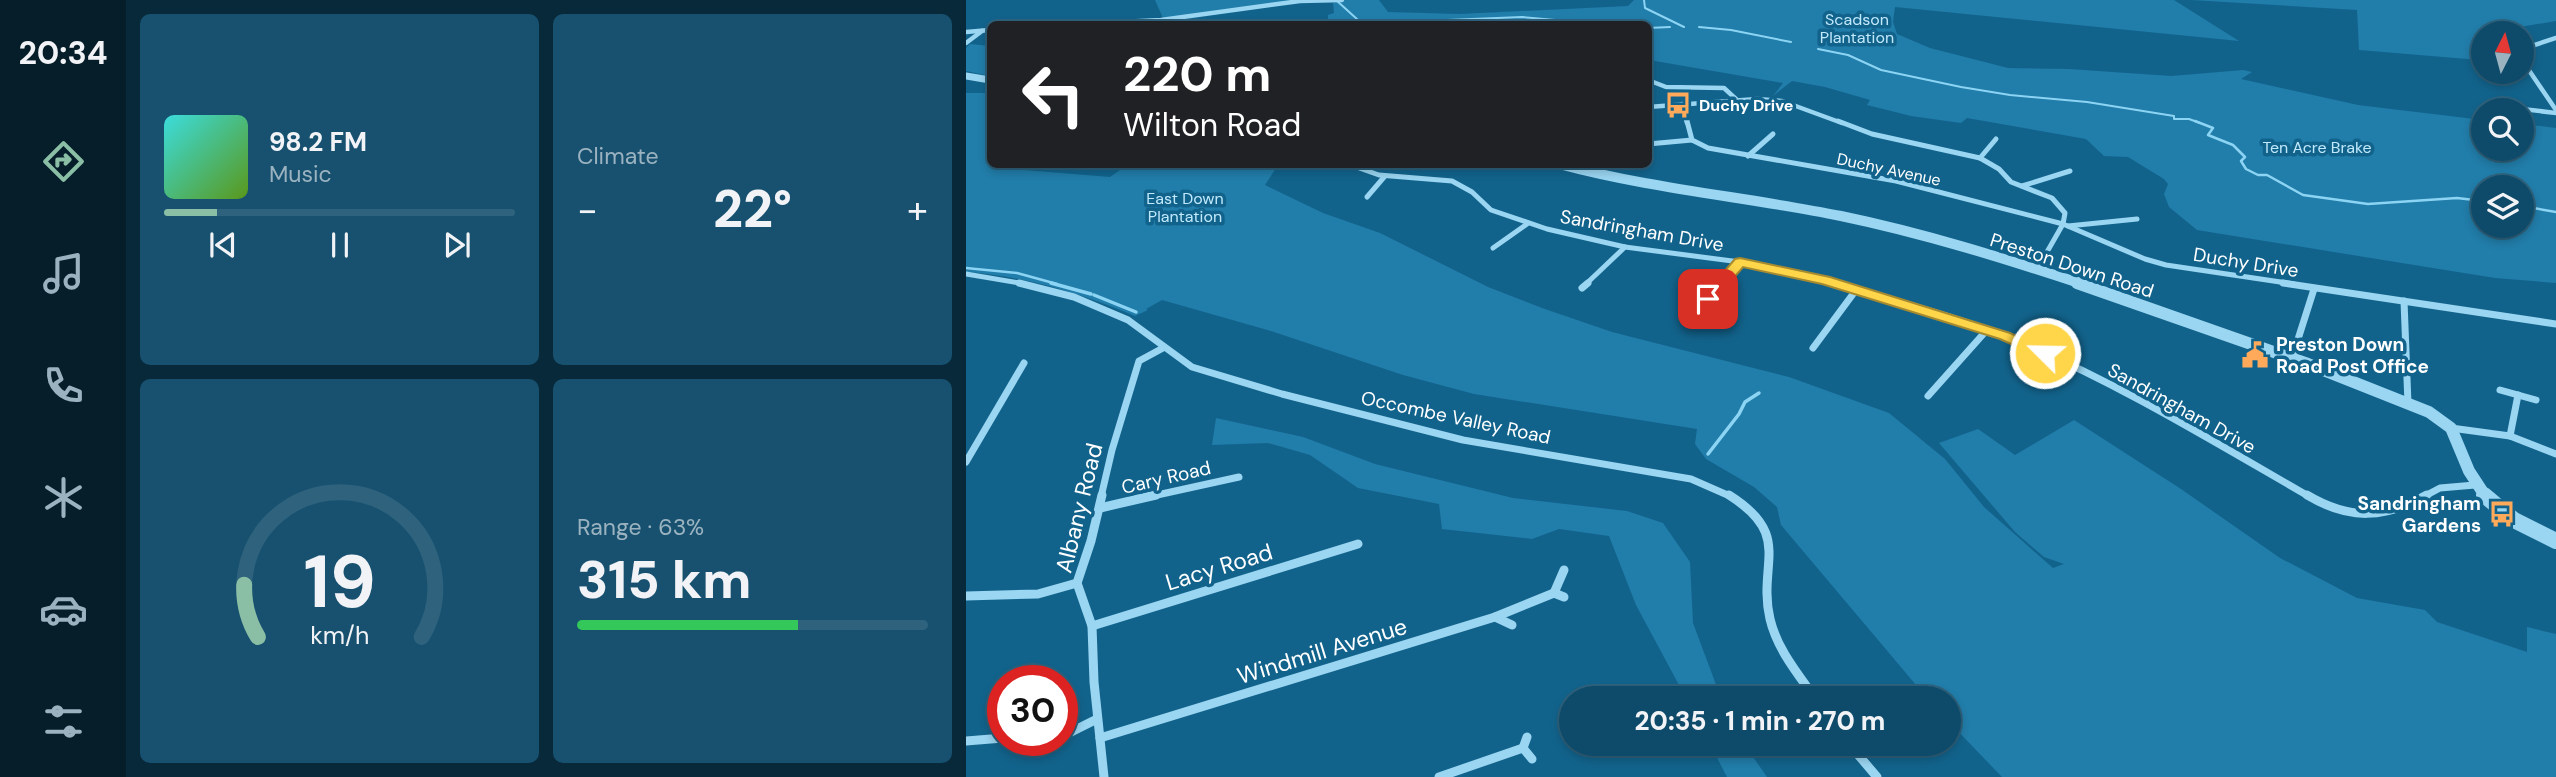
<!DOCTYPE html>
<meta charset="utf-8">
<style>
body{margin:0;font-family:"DM Sans",sans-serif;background:#17516f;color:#f1f3f6;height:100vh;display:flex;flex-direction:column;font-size:26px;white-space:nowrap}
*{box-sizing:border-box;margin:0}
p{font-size:23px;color:#9bb3c0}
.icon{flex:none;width:38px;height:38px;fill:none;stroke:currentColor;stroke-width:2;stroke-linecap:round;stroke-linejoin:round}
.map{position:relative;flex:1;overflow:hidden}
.side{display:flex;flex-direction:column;gap:14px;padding:14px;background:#08293a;width:840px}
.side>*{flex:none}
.top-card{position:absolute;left:21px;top:21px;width:665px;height:147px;border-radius:10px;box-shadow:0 4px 10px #0003,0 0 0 2px #2e627d;background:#202124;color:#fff;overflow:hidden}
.needle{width:46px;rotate:6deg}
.controls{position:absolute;left:1505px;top:21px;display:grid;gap:14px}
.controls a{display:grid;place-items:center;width:63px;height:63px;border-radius:50%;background:#0e4a69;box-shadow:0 4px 10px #0003,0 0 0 2px #2e627d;font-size:35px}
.speed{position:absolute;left:21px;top:665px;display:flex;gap:14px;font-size:35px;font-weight:700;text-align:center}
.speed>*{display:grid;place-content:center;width:91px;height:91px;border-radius:50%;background:#0e4a69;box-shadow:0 4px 10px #0003,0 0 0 2px #2e627d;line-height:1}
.speed .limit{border:10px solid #d22;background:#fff;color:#111}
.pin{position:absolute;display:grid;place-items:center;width:60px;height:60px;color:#fff;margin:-30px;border-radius:14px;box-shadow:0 4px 10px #0006}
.me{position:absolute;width:77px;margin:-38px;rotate:293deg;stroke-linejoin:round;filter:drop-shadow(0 0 5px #0008)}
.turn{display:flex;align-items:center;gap:24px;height:147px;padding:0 21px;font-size:32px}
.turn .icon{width:91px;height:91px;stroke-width:2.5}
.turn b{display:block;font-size:49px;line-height:60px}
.big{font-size:52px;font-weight:800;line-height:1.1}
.side .tile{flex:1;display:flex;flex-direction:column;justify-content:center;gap:10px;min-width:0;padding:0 24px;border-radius:10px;background:#17516f}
.side .dial{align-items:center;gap:0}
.dial svg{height:182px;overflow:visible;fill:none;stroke:#2e627d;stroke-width:7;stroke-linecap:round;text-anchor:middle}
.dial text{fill:#f1f3f6;stroke:none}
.song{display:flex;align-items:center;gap:21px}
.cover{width:84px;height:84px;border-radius:10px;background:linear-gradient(135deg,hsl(180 70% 55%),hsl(90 70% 35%))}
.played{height:7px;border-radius:4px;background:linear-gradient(90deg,#8abfa5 15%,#2e627d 15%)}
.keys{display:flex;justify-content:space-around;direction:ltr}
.heat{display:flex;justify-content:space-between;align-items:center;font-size:38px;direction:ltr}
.charge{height:10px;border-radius:5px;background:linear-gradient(90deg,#34c759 63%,#2e627d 0)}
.side .tiles{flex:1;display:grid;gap:14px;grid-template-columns:repeat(2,1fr)}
.trip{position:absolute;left:593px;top:686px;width:402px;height:70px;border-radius:35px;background:#0e4a69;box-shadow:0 4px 10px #0003,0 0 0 2px #2e627d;font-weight:800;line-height:70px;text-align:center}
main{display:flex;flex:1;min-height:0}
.tab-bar{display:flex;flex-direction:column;width:126px;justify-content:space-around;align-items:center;background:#061e2a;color:#9bb3c0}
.tab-bar .icon{width:49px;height:49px}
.tab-bar .selected{color:#8abfa5}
.tab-bar b{font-size:32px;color:#f1f3f6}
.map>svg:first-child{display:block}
</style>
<main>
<nav class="tab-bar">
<b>20:34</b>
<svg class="icon selected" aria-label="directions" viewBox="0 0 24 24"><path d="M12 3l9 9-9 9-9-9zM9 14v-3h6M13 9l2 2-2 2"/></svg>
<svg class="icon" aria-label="music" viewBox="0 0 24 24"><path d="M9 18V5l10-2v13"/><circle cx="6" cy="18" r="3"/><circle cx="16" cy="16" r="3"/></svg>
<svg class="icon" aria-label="phone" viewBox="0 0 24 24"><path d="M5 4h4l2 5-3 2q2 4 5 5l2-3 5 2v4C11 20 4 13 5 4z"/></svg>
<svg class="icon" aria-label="climate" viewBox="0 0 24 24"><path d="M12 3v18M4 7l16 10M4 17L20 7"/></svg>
<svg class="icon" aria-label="car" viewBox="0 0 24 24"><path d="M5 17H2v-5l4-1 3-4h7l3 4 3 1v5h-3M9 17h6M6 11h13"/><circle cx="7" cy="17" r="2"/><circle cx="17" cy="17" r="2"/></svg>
<svg class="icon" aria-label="filters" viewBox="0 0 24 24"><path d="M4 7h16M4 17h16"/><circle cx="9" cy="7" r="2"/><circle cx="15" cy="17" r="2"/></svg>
</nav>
<section class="side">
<div class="tiles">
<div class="tile">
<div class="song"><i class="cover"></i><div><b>98.2 FM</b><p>Music</p></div></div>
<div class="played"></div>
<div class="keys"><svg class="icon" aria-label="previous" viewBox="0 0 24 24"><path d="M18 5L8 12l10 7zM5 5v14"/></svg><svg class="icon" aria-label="pause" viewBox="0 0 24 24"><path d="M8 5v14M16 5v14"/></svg><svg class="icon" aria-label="next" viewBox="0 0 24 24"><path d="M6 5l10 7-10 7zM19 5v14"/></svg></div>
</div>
<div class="tile"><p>Climate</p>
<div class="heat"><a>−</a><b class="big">22°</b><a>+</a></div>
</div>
<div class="tile dial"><svg viewBox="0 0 100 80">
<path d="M14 69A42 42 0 1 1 86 69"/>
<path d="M14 69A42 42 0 0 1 8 46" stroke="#8abfa5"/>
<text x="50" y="56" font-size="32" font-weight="700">19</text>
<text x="50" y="72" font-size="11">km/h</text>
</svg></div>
<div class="tile"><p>Range · 63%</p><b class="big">315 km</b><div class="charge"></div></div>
</div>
</section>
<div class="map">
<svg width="1590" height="777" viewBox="0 0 1590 777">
<rect width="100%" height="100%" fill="#12638c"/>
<!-- green -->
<g fill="#217da9" fill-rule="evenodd">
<path d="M189,0H373L334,1L197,18Z"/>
<path d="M379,0H413L422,12L493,14L662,6L668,0H1208L1273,41L929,7L927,22L931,34L964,48L1042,68L1103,69L1205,76L1277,70L1286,72L1275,79L1392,105L1517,120V149H1556V124L1590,128V283L1529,278L1231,230L1203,207L1198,194L1202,184L1198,179L1162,157L1138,156L1120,139L1001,118L995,123L945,116L901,105L904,100L859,87L826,81L807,96L817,83L683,60L682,24H350L362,21V15L368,13L367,3ZM1517,187H1556V226H1517Z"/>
<path d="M1225,0H1590V21L1517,33L1509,46L1507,60L1501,59L1393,50L1391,10Z"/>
<path d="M4,44L24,46V76L0,71V48Z"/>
<path d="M0,93H24V164L58,165V170L144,177L161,165H312L299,185L357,213L414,233L522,287L576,308L646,332L823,377L923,413L979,459L1018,507L1087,568L1098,564L1078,557L1049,532L973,443L1012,429L1049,455L1108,420L1215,489L1314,558L1391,598L1459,610L1471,622L1561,652V627L1590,634V777H1036L984,723V698H961L815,525L811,507L788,487L740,459L729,444L731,429L508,394L437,375L305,331L196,300L180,309L182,310L169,316C114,293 59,276 0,272Z"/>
<path d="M250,418L337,437L409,464L547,498L661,511L697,523L724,562L727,623L755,698H720L670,605L643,536L593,529L566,539L476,529L473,504L392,488L344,455L302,443L246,445Z"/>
<path d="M744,744H778L801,777H761Z"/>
</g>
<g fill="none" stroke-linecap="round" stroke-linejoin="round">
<!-- stream-far2 -->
<g stroke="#8cd4f4" stroke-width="2">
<path d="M370,0L392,20L406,23L556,17L635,24"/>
<path d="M678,0L679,8L718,27"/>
<path d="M733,27L765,30L825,42"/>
<path d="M682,28L704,27"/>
<path d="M852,49L882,55L915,70L995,87L1044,95L1121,102L1208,116V119H1223L1234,123"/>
</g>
<!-- stream-far1 -->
<g stroke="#8cd4f4" stroke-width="2.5">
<path d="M1229,121L1247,128L1242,135L1267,145L1279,157L1275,161L1280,169L1292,175H1301L1337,195L1402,204L1491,198L1517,201"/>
<path d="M1556,206L1590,212"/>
<path d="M0,268L51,273L91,284"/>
</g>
<!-- stream -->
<g stroke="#8cd4f4" stroke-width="3.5">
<path d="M85,283L125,294"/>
<path d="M128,295L170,312"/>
<path d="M742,454L773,414L779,402L793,393"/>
</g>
<!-- minor-far3 -->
<g stroke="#9ad5f1" stroke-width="4.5">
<path d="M114,24L195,20L334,1L376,0"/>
<path d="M0,32L24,30"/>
<path d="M0,43L16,31"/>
<path d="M1556,49L1590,38"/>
<path d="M1556,60L1590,110"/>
<path d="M682,80L700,87L758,88L771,100"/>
<path d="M716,104L721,123"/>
<path d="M682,107L791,99L816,101L876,123"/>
<path d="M1556,109L1590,113"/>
</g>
<!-- minor-far2 -->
<g stroke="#9ad5f1" stroke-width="5">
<path d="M721,121L726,140L742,148L930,181L1097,224L1077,259L1066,269"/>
<path d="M872,121L906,134L1014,158L1033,169L1045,182L1086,198L1099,213L1097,224L1179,259L1200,265L1328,284"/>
<path d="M682,144L726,140"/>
<path d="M782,156L807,134"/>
<path d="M1014,158L1030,139"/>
<path d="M382,164L413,175L486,181L506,192L525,210L581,229L659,247L774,262L874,284"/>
<path d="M1056,186L1104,171"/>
<path d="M401,197L419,176"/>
<path d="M1102,226L1171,219"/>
<path d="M527,248L561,224"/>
<path d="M0,274L59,284"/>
<path d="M620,284L659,247"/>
<path d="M755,284L774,262"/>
</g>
<!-- minor-far1 -->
<g stroke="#9ad5f1" stroke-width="7">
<path d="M53,283L108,297L162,320L226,367L316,394L497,440L725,479L766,497"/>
<path d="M869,283C926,301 986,315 1042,337C1147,380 1245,440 1344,497"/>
<path d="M1317,283L1590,324"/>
<path d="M616,288L622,283"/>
<path d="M1438,301L1442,404"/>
<path d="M727,318L757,283"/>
<path d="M847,348L890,290"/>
<path d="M1326,358L1348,289"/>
<path d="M1534,390L1570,400"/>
<path d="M962,396L1020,331"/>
<path d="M1485,428L1544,436L1590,454"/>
<path d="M1544,436L1552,395"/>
<path d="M0,462L58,363"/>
<path d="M135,497L146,450L173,361L197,348"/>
<path d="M182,497L273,477"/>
<path d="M1457,497L1474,488L1509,485"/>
</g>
<!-- minor -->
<g stroke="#9ad5f1" stroke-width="9">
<path d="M136,495L125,541L111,583L126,626L128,682L138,777"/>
<path d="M763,495C828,536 791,563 804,619C811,649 832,674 849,698"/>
<path d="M1341,495C1383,520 1418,519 1461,495"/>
<path d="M134,508L190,495"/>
<path d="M598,570L588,593L598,597"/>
<path d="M0,596L72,594L111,583"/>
<path d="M529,617L546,625"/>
<path d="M126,626L392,544"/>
<path d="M96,733L105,732L131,719"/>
<path d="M561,737L557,748L566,759"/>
<path d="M134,738L529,617L588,593"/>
<path d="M0,741L37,738"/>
<path d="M883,744L911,777"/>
<path d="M473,777L557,748"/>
</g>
<!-- tertiary-far3 -->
<path stroke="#9ad5f1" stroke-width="7" d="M0,76L24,80"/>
<!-- tertiary-far2 -->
<path stroke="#9ad5f1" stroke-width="10" d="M593,164C686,189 781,197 875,216C957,233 1037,258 1116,284"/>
<!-- tertiary-far1 -->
<path stroke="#9ad5f1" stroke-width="12" d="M1111,283L1342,364L1463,412L1485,428L1503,471L1520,497"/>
<!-- tertiary -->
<path stroke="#9ad5f1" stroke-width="16" d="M1518,495L1548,520L1590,541"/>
</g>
<!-- route -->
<path fill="#ffd54a" stroke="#a68a30" stroke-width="2" d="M774,258L864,277L1044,333L1087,353L1085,357H1074L1034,339L856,284L777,267L747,302H737V296L769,259Z"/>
<!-- icons -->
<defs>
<g id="bus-bare" transform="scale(2.1)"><path d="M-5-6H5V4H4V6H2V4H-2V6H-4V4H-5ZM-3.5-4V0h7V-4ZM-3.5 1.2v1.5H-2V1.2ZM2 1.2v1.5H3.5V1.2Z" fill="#ffa95a" stroke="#12638c" stroke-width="2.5" paint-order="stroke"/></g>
<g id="civic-bare" transform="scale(2.1)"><path d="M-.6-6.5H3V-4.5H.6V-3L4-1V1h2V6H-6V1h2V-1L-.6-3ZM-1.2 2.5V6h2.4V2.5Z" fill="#ffa95a" stroke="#12638c" stroke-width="2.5" paint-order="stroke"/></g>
</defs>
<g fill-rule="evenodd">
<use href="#bus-bare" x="712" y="105"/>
<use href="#civic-bare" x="1289" y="355"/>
<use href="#bus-bare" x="1536" y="514"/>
</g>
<g text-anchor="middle" stroke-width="7" stroke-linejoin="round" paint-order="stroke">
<!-- far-park labels -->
<g font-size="16" fill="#c1e9fc" stroke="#12638c">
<text x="891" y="25">Scadson<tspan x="891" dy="18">Plantation</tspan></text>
<text x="1351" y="153">Ten Acre Brake</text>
<text x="219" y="204">East Down<tspan x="219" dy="18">Plantation</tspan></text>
</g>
<!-- far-poi labels -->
<g font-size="16" font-weight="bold" fill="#fff" stroke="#12638c" text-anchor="start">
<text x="733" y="111">Duchy Drive</text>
</g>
<!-- far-street labels -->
<g font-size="16" fill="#fff" stroke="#12638c">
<text transform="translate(923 169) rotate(12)" y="6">Duchy Avenue</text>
</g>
<!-- street labels -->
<g font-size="19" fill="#fff" stroke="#12638c">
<text transform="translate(676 230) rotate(10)" y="7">Sandringham Drive</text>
<text transform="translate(1280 262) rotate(9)" y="7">Duchy Drive</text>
<text transform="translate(1106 265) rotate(18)" y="7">Preston Down Road</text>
<text transform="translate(1216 408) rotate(29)" y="7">Sandringham Drive</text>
<text transform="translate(490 417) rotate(12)" y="7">Occombe Valley Road</text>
<text transform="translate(200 477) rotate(-13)" y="7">Cary Road</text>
</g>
<!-- poi labels -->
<g font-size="19" font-weight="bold" fill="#fff" stroke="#12638c" text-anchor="start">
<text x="1310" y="351">Preston Down<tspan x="1310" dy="22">Road Post Office</tspan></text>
<text x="1515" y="510" text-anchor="end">Sandringham<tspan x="1515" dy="22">Gardens</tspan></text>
</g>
<!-- near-street labels -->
<g font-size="23" fill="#fff" stroke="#12638c">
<text transform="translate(113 508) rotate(-76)" y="8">Albany Road</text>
<text transform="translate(253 567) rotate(-17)" y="8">Lacy Road</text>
<text transform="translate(356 651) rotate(-17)" y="8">Windmill Avenue</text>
</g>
</g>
</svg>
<div class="controls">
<a><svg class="needle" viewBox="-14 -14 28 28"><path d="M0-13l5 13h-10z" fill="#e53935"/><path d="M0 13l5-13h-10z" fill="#9bb3c0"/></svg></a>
<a><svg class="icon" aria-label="search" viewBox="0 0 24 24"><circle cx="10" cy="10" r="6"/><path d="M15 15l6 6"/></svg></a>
<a><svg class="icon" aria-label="layers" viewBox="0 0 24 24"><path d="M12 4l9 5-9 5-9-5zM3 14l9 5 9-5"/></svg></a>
</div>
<div class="speed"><div class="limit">30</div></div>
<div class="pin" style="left:742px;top:299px;background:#d93025"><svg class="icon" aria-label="arrive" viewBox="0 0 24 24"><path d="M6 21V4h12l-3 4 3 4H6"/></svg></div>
<svg class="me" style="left:1079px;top:353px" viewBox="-20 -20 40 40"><circle r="17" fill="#ffd54a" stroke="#fff" stroke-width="3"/><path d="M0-11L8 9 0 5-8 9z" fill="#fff"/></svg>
<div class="trip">20:35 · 1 min · 270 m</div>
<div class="top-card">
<div class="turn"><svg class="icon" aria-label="left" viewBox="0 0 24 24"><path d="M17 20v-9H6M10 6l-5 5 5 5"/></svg><div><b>220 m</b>Wilton Road</div></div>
</div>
</div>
</main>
